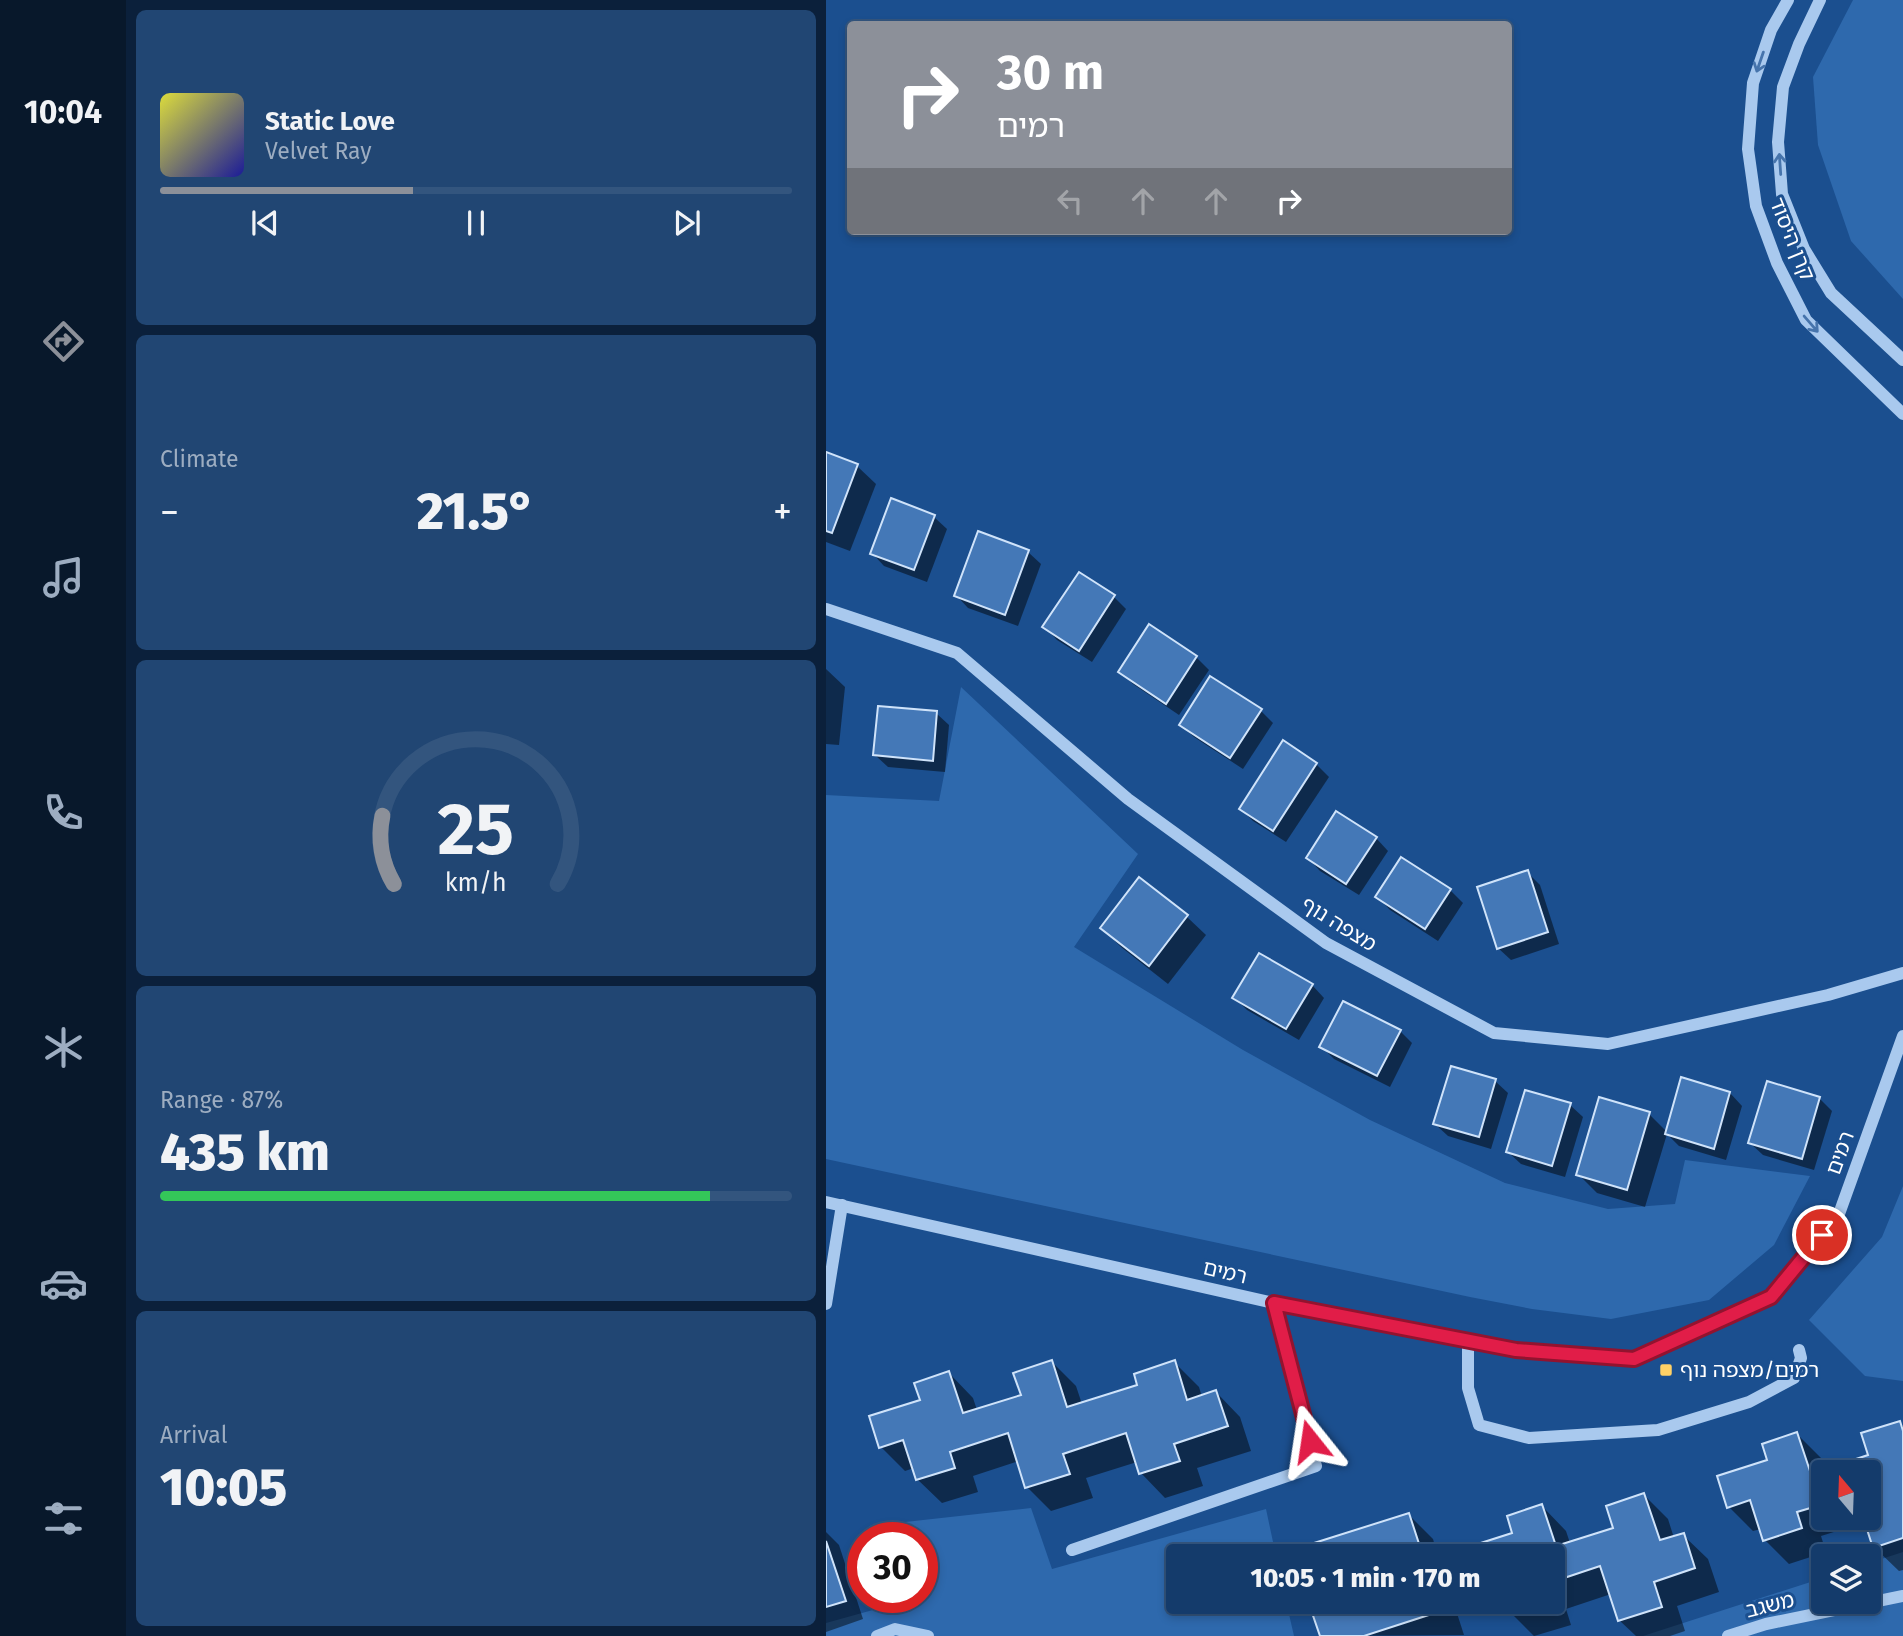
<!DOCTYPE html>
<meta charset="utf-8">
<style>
body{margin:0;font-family:"Fira Sans","Noto Sans Hebrew",sans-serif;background:#214673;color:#f1f3f6;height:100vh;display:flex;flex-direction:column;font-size:26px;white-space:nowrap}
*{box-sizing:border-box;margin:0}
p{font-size:23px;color:#9dadc1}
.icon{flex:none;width:38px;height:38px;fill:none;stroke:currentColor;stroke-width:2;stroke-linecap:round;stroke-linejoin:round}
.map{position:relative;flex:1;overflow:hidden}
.panel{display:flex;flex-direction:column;gap:10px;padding:10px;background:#0b203b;width:700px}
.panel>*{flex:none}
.banner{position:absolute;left:21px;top:21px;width:665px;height:214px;border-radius:7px;box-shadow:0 4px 10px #0003,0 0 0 2px #33557e;background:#8c9099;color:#fff;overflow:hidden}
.needle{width:46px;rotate:341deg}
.buttons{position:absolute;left:985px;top:1460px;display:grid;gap:14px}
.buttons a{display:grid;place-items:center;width:70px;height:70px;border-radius:7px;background:#143b6b;box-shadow:0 4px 10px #0003,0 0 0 2px #33557e;font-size:35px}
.speed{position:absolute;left:21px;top:1522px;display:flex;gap:14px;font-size:35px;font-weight:700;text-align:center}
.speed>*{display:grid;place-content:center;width:91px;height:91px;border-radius:50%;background:#143b6b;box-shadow:0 4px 10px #0003,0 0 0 2px #33557e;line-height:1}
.speed .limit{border:10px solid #d22;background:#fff;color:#111}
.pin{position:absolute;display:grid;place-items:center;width:60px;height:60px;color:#fff;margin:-30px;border:4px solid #fff;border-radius:50%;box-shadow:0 2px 7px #0007}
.me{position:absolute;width:77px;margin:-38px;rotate:345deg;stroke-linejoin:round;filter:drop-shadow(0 0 5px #0008)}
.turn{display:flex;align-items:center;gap:24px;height:147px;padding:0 35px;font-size:32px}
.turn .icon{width:91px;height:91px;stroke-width:2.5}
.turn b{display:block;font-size:49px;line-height:60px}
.lanes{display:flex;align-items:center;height:66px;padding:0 35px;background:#0003;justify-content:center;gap:35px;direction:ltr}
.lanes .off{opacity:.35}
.big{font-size:52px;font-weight:800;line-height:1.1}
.panel .widget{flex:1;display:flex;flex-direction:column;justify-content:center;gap:10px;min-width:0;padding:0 24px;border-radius:10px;background:#214673}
.panel .dial{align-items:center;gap:0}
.dial svg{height:182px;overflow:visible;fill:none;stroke:#33557e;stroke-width:7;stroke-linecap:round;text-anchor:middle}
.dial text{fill:#f1f3f6;stroke:none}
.song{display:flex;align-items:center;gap:21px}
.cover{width:84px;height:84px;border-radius:10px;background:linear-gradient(135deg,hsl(60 70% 55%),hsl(240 70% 35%))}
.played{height:7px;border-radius:4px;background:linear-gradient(90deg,#8c9099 40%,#33557e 40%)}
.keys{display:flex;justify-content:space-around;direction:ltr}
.heat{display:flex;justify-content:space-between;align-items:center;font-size:38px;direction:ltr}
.charge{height:10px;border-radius:5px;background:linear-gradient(90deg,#34c759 87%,#33557e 0)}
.trip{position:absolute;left:340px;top:1544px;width:399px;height:70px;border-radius:7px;background:#143b6b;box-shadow:0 4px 10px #0003,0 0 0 2px #33557e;font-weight:800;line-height:70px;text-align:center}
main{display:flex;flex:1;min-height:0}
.tabs{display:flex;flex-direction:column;width:126px;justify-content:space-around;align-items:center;background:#08182b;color:#9dadc1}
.tabs .icon{width:49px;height:49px}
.tabs .active{color:#8c9099}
.tabs b{font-size:32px;color:#f1f3f6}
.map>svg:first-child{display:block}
</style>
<main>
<nav class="tabs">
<b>10:04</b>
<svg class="icon active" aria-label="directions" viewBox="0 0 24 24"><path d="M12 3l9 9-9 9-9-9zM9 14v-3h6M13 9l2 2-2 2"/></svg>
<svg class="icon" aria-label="music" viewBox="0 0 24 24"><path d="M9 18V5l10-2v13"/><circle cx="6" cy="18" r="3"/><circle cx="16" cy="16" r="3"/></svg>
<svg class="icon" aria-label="phone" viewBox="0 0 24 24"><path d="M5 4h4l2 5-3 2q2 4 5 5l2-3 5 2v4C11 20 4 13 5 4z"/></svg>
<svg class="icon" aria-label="climate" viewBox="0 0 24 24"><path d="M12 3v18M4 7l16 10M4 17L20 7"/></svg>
<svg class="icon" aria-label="car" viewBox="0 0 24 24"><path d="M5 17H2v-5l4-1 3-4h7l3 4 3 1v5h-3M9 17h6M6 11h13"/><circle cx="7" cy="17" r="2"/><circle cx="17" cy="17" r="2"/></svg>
<svg class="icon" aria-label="filters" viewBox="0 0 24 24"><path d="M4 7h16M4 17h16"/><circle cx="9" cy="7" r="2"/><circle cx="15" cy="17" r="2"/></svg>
</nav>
<section class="panel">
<div class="widget">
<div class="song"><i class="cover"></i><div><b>Static Love</b><p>Velvet Ray</p></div></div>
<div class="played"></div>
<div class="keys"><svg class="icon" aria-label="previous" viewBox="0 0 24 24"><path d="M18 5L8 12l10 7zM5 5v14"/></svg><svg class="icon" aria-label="pause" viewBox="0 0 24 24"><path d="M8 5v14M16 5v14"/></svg><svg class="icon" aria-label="next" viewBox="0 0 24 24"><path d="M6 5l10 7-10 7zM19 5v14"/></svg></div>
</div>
<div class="widget"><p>Climate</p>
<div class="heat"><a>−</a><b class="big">21.5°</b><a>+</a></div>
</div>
<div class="widget dial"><svg viewBox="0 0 100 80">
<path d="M14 69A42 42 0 1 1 86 69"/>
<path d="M14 69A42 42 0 0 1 9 39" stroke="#8c9099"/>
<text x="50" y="56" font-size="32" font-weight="700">25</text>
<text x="50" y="72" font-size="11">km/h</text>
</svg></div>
<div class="widget"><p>Range · 87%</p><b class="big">435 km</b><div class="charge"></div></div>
<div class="widget"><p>Arrival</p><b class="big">10:05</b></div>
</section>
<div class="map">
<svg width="1077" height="1636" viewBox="0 0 1077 1636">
<rect width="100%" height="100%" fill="#1b4f8f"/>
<!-- green -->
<g fill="#2e69ad">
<path d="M1027,0H1077V299L1025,241L992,145L987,77Z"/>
<path d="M135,687L312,854L248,947L417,1050L544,1120L679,1183L782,1209L849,1204L859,1160L984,1176L948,1245L883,1300L785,1319L706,1309L644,1297L0,1159V795L113,801Z"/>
<path d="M1077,1186V1381L1039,1376L983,1320L1056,1237Z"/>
<path d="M205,1508L226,1569L440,1509L450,1556H352V1601H460L468,1636H0V1623L72,1603L71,1598H96V1538H48L43,1526Z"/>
<path d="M1077,1552V1636H817L997,1578L998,1601H1043V1563Z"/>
</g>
<!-- shadow -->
<g fill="#0007" fill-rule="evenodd">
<path d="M0,454L31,466L50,484L24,551L0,542Z"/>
<path d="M66,501L108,517L121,529L101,582L58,566L46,553Z"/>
<path d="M153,533L202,552L215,564L192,626L142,608L130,595Z"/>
<path d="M288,597L300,609L266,662L231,640L219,627Z"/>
<path d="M370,657L383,670L353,715L307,684L294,672Z"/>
<path d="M0,669L19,687L13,745L0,744Z"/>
<path d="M435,711L447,723L417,769L368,737L355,725Z"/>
<path d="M110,713L123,725L119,772L62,767L49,755Z"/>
<path d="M457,743L490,764L503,777L460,842L427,821L415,809Z"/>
<path d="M550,838L562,851L533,895L494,871L482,858Z"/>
<path d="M701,872L714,885L733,944L685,960L672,948Z"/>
<path d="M314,880L361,917L380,935L342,984L295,947L276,928Z"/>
<path d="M624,890L637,903L612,941L564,910L552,897Z"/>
<path d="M486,985L498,998L473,1040L421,1010L409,998Z"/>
<path d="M574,1031L586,1043L564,1087L508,1059L496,1047Z"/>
<path d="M669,1081L682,1093L665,1149L622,1136L609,1124Z"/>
<path d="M904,1093L916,1106L900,1160L853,1146L841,1134L819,1207L771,1193L752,1174L823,1114L841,1132Z"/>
<path d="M993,1098L1006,1111L988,1170L937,1155L924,1143Z"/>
<path d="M744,1105L757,1117L739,1177L695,1164L682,1152Z"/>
<path d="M226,1362L250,1386L256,1404L314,1386L348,1362L373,1387L376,1397L390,1392L414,1417L425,1451L371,1468L377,1486L339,1498L315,1473L311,1462L260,1478L267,1498L225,1511L201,1487L193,1461L147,1476L152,1492L116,1503L91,1479L88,1468L79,1471L55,1447L123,1373L147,1398L151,1410L197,1396Z"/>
<path d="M1073,1423L1077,1427V1570L1073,1571L1048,1547L1040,1522L995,1536L1000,1552L963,1564L939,1540L935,1529L927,1531L903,1507L971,1434L995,1458L999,1471L1044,1456ZM998,1472H1043V1517H998Z"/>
<path d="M818,1495L842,1519L848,1538L857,1535L882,1559L893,1592L851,1606L859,1631L844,1636H810L793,1620L785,1594L740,1609L745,1625L708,1636L684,1612L680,1601H726V1556L688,1534L716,1506L740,1531L744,1543L789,1529Z"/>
<path d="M583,1515L607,1539L612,1556H469Z"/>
<path d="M0,1532L13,1545L37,1619L0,1632Z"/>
<path d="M484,1601H627L638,1635L495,1636Z"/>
</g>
<!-- building -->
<g fill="#4478b7" stroke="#cfe3fa" stroke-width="2">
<path d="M0,452L32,464L6,533L0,531Z"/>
<path d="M65,498L109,515L88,570L44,554Z"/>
<path d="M152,531L203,550L179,615L128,596Z"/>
<path d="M253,572L289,595L253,651L216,627Z"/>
<path d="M323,624L371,656L340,704L292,672Z"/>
<path d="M384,676L436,709L404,758L353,725Z"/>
<path d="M52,706L111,711L107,761L47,755Z"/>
<path d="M457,740L491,763L447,831L413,809Z"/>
<path d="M510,811L551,837L520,884L480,858Z"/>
<path d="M575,857L625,889L599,929L549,897Z"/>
<path d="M702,870L722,932L671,949L651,887Z"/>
<path d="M313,877L362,915L323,966L274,928Z"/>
<path d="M433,953L487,984L460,1029L406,998Z"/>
<path d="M517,1001L575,1030L551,1076L493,1047Z"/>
<path d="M625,1066L670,1079L653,1137L607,1124Z"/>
<path d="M855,1077L904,1092L888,1149L839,1134Z"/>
<path d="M941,1081L994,1097L976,1159L922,1143Z"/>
<path d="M699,1090L745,1103L726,1166L680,1152Z"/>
<path d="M773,1097L824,1112L801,1190L750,1175Z"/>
<path d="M226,1360L241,1407L311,1385L308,1374L349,1360L361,1400L390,1390L402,1426L348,1444L354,1461L313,1474L300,1433L237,1454L244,1474L199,1488L182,1433L124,1452L129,1468L90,1480L77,1440L53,1448L43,1416L94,1400L88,1383L123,1371L137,1413L195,1395L187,1373Z"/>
<path d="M1074,1421L1077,1431V1538L1047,1548L1037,1517H1043V1472H998V1504L971,1512L976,1528L937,1541L924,1500L901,1508L891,1476L941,1460L936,1444L971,1432L985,1474L1042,1455L1035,1433Z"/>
<path d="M818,1493L834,1540L858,1533L869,1568L828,1582L836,1607L792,1621L774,1566L726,1582V1556H638L636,1549L686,1533L681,1516L716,1504L730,1546L787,1528L780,1506Z"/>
<path d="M583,1513L597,1556H468L466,1550Z"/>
<path d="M0,1541L20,1601L0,1607Z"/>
<path d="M482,1601H612L615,1611L538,1636H494Z"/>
<path d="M679,1601H720L683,1613Z"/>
</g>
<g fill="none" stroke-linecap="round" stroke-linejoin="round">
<!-- minor -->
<g stroke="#a9c9ee" stroke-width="12">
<path d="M962,0L945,30L927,83L922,149L930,206L951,263L980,320L1077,414"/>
<path d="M994,0L973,44L957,87L952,142L956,194L978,249L1005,293L1077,360"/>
<path d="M0,609L131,653L302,799L500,943L668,1033L782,1044L1002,995L1077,973"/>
<path d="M0,1202L448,1303L642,1341L690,1350L808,1359L945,1297L1013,1214L1077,1036"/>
<path d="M0,1304L16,1205"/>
<path d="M642,1341V1388L653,1425L703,1438L832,1430L923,1402L968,1378L975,1358L973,1350"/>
<path d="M246,1550L490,1466L448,1303"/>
<path d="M51,1636L69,1629L102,1636"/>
<path d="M902,1636L940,1624L1077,1596"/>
</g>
</g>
<!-- one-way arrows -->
<defs><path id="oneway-shaft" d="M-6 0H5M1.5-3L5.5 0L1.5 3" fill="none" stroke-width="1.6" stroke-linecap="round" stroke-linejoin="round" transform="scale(1.75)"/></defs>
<g stroke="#4674ac">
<use href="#oneway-shaft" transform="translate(934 62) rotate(109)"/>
<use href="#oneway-shaft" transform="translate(954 164) rotate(-94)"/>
<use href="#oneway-shaft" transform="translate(985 324) rotate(49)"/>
</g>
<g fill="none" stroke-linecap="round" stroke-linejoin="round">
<!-- route casing -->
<g stroke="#92132f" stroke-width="18">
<path id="route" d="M484,1441L448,1303L690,1350L808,1359L945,1297L996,1235"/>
</g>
<!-- route -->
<use href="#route" stroke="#e11d48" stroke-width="12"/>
</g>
<!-- markers -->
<rect fill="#ffd166" stroke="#1b4f8f" stroke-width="2.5" x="833" y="1363" width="14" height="14" rx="3.5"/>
<g text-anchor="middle" stroke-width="6" stroke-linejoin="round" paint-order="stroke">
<!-- street labels -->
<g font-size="21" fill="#fff" stroke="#1b4f8f">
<text transform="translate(966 239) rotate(68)" y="7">קרן היסוד</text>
<text transform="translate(513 924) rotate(32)" y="7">מצפה נוף</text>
<text transform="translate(1014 1153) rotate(-70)" y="7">רמים</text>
<text transform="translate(399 1272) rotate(13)" y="7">רמים</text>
<text transform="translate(944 1605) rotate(-14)" y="7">משגב</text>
</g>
<!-- poi labels -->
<g font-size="21" fill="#fff" stroke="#1b4f8f" text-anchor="start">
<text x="854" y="1377">רמים/מצפה נוף</text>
</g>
</g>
</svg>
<div class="buttons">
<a><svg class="needle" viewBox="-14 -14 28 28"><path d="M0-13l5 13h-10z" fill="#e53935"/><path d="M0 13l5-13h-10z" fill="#9dadc1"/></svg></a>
<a><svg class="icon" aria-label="layers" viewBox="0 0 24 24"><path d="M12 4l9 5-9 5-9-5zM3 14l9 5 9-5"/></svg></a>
</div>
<div class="speed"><div class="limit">30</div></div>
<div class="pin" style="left:996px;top:1235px;background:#d93025"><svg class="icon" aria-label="arrive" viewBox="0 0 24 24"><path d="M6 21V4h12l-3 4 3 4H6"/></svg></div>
<svg class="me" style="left:484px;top:1441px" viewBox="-20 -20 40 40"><path d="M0-17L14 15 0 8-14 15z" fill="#e11d48" stroke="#fff" stroke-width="4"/></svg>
<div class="trip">10:05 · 1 min · 170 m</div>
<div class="banner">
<div class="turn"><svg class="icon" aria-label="right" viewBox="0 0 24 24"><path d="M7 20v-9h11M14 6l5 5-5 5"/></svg><div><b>30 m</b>רמים</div></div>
<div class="lanes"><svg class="icon off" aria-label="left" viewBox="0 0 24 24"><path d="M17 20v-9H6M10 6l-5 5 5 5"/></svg><svg class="icon off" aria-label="ahead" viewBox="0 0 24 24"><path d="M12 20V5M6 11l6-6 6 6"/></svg><svg class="icon off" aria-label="ahead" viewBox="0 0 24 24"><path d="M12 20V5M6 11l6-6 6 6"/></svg><svg class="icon" aria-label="right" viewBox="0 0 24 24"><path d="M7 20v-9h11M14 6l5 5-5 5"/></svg></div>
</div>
</div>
</main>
